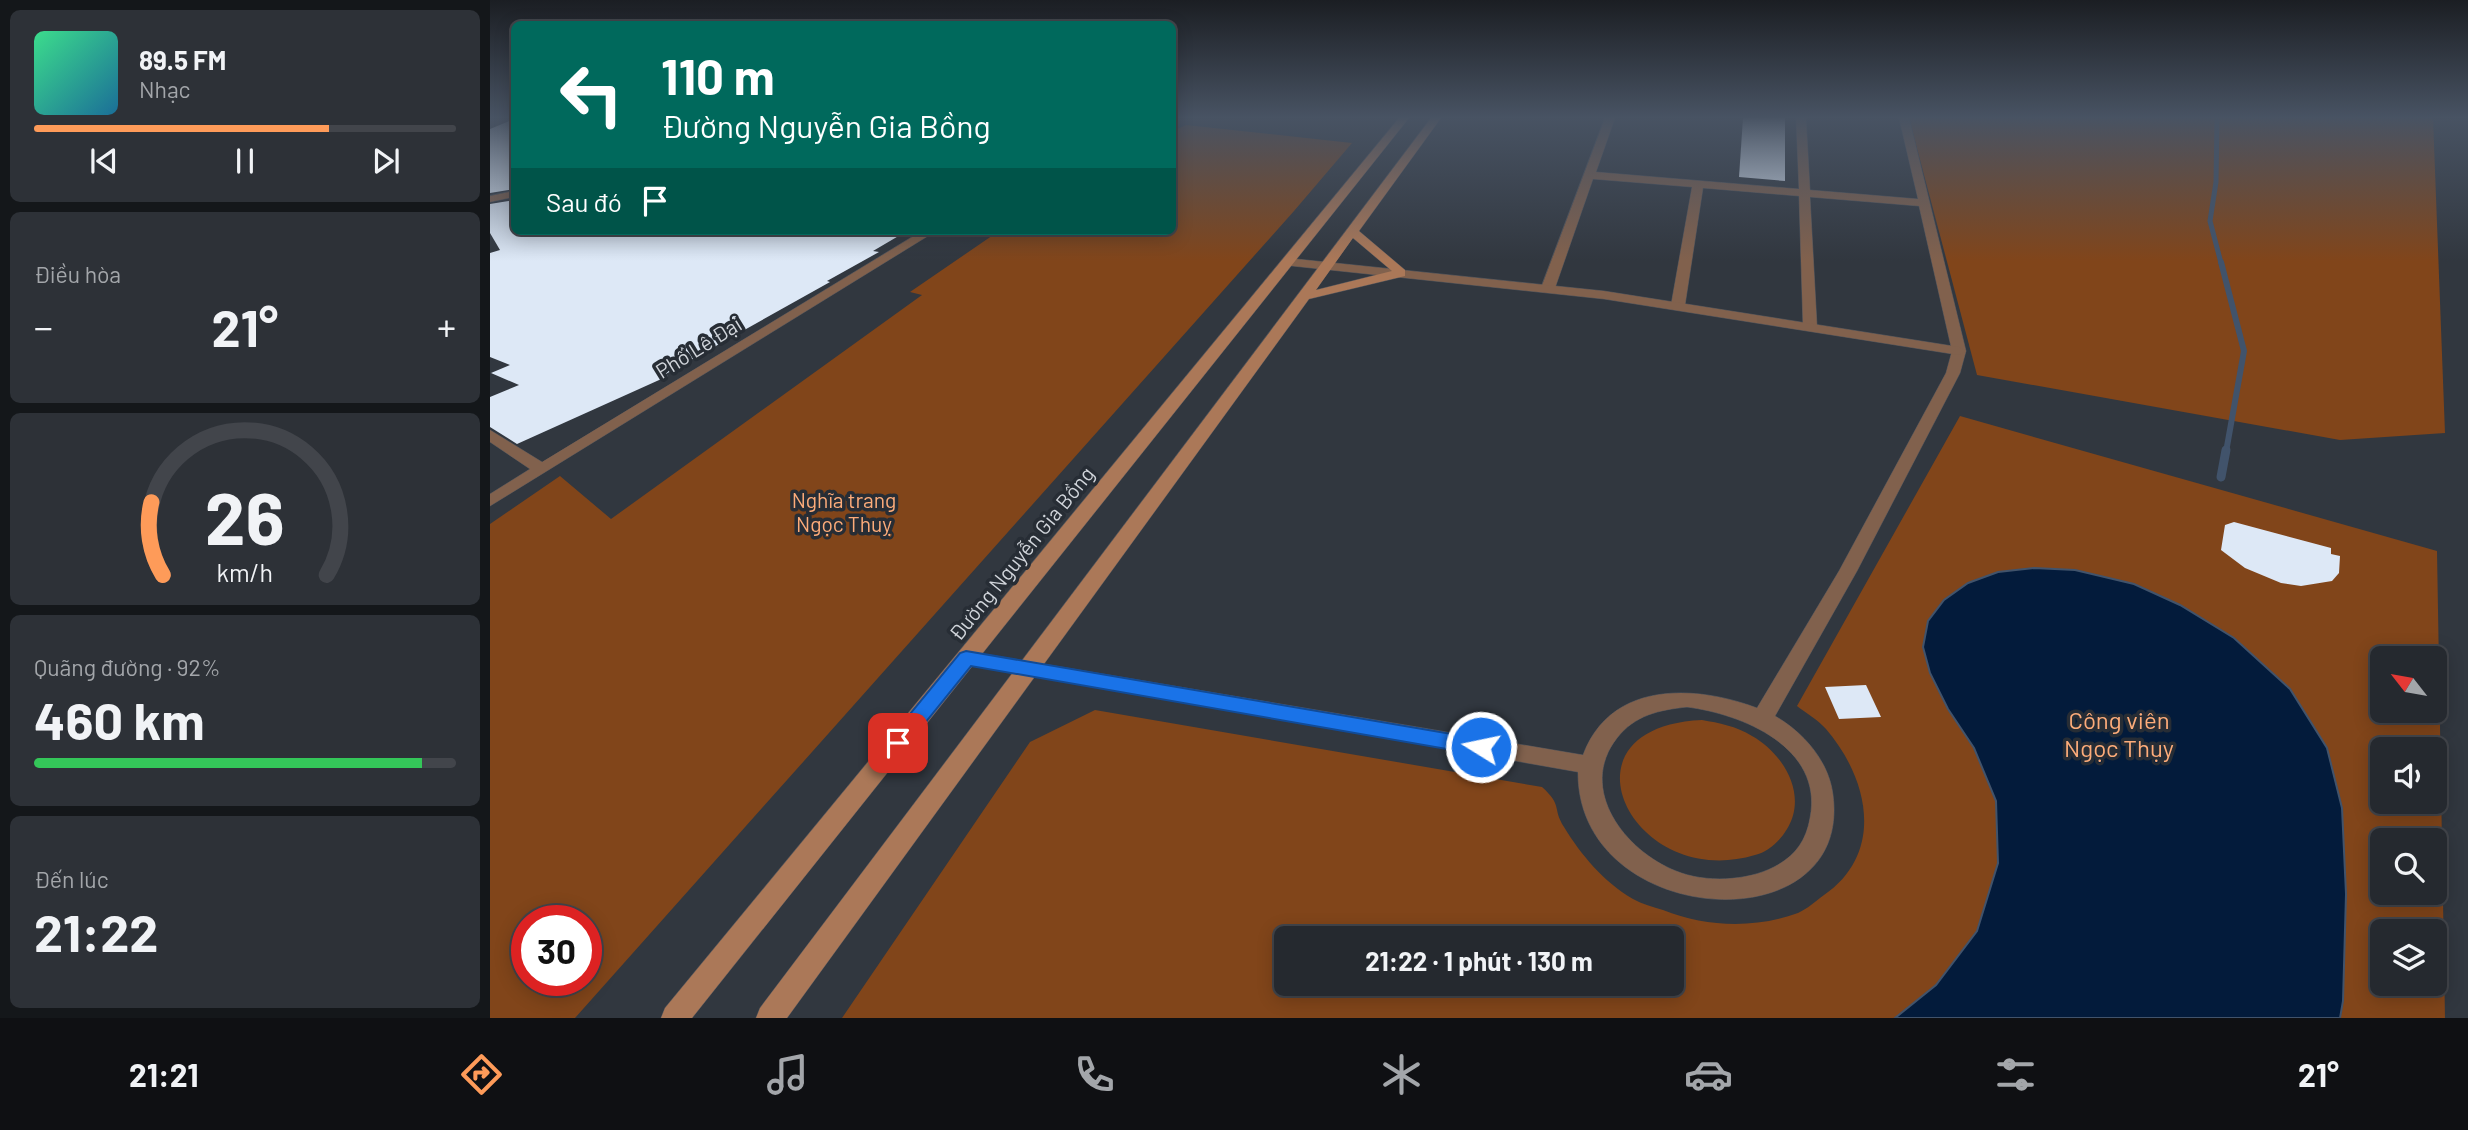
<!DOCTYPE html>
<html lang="vi">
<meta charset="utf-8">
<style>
body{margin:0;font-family:Barlow,sans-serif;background:#2d3137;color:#f1f3f6;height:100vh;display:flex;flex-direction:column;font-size:26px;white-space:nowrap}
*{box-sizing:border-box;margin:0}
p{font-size:23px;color:#a3a6aa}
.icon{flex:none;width:38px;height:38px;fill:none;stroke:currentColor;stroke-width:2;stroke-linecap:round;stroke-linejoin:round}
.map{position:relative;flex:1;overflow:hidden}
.panel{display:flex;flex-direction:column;gap:10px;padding:10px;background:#14171a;width:490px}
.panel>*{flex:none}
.hud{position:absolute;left:21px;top:21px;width:665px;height:214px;border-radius:10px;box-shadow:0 4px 18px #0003,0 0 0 2px #42454b;background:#00695c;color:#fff;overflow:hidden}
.needle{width:46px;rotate:301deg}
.controls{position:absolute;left:1880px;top:646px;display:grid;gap:14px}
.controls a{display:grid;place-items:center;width:77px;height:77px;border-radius:10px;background:#25292f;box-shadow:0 4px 18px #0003,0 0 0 2px #42454b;font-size:35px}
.speed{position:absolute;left:21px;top:905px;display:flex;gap:14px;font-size:35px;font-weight:700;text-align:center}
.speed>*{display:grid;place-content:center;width:91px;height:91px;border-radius:50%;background:#25292f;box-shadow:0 4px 18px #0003,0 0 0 2px #42454b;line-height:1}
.speed .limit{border:10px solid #d22;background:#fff;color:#111}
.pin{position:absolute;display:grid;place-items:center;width:60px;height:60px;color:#fff;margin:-30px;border-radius:14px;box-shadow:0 4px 10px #0006}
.me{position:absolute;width:77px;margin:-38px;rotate:280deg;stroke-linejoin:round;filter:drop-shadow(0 0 5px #0008)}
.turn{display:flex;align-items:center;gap:24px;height:147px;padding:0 35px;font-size:32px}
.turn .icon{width:91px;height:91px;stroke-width:2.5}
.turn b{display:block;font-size:49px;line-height:60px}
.then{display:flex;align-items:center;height:66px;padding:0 35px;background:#0003;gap:14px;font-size:26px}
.big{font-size:52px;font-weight:700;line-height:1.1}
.panel .widget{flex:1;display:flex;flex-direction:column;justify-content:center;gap:10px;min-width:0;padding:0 24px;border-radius:10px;background:#2d3137}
.panel .dial{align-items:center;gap:0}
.dial svg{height:182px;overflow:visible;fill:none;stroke:#42454b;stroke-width:7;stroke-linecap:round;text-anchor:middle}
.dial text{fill:#f1f3f6;stroke:none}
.song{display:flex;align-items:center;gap:21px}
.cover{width:84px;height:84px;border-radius:10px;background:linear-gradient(135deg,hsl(150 70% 55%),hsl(200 70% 35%))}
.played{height:7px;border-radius:4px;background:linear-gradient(90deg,#fe9b59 70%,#42454b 70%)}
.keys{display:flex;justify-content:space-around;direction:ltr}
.heat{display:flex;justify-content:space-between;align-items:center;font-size:38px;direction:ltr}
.charge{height:10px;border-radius:5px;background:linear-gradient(90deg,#34c759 92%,#42454b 0)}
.trip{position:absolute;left:784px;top:926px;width:410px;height:70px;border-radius:10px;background:#25292f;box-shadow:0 4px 18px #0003,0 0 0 2px #42454b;font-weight:700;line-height:70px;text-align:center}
.tabs{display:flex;height:112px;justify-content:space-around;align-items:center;background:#0f1013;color:#a3a6aa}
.tabs .icon{width:49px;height:49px}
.tabs .on{color:#fe9b59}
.tabs b{font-size:32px;color:#f1f3f6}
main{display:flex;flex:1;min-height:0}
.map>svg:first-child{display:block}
</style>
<main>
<section class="panel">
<div class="widget">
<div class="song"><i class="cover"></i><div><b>89.5 FM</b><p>Nhạc</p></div></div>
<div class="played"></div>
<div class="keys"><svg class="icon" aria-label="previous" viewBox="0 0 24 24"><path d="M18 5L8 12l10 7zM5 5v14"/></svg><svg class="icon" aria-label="pause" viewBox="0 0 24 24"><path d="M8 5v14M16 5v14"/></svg><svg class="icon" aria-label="next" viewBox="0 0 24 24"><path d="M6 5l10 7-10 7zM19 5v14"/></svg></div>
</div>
<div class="widget"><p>Điều hòa</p>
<div class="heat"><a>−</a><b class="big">21°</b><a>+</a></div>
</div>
<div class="widget dial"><svg viewBox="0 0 100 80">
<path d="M14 69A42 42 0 1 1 86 69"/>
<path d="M14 69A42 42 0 0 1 9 37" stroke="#fe9b59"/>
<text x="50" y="56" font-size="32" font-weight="700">26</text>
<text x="50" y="72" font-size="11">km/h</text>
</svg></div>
<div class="widget"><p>Quãng đường · 92%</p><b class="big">460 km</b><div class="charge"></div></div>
<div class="widget"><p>Đến lúc</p><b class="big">21:22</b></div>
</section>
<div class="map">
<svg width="1978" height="1018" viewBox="0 0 1978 1018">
<rect width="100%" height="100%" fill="#31373f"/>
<!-- green -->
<g fill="#81451a" fill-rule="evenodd">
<path d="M1419,118H1943L1955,433L1850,440L1487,375Z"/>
<path d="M696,125L862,143L804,211L85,1018H0V524L70,476L121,519L432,295L420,292L509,231H682L683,131ZM37,920H96V980H37Z"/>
<path d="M1470,416L1947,551L1955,1018H352L540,742L605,710L1052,787C1073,806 1062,808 1074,827C1091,855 1114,882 1143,899C1152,904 1163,907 1173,910C1216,927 1264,929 1308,913C1317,909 1326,901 1334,895C1395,853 1379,779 1336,729C1328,720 1316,713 1307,706ZM1892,658H1944V710H1892ZM1892,749H1944V802H1892ZM1892,840H1944V892H1892ZM1892,931H1944V984H1892ZM796,938H1181V984H796Z"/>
<path d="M1212,720C1229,723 1246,726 1262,736C1294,754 1318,795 1297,829C1290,841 1278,852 1265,855C1142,892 1061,727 1212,720Z"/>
</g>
<!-- water -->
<path fill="#031b3b" stroke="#41536b" stroke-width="2" d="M1544,568L1585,570L1644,584L1690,605L1744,638L1800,689L1837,748L1852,808L1856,894L1853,1001L1850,1018H1405L1446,985L1487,931L1508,863L1506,801L1484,748L1458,709L1440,673L1433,647L1438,621L1454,600L1478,583L1508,572Z"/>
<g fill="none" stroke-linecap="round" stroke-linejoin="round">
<!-- stream-far2 -->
<path stroke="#41536b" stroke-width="5" d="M1727,118L1726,182L1720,221L1731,263"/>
<!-- stream-far1 -->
<path stroke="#41536b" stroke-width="6" d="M1731,262L1754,351L1736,452"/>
<!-- stream -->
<path stroke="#41536b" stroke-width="9" d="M1731,477L1736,450"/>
</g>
<!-- building -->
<g fill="#dde8f6">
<path d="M1253,118H1295V181L1249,177Z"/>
<path d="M24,119V189L0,193V129Z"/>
<path d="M24,200V231H417L383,251L389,252L337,281L340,282L174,375L178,376L27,444L0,427V397L29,385L1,373L20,365L0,357V253L10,250L0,233V204Z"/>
<path d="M1744,522L1841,548V554L1850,556L1849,573L1842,581L1811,586L1791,583L1755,568L1731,550L1735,525Z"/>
<path d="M1376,685L1391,717L1349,719L1335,687Z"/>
</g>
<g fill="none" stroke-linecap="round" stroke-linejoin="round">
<!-- minor casing -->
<g stroke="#4e535b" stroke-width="1">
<g id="minor">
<path d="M1115,118H1125L1106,172L1309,189L1306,118H1316L1320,190L1428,199L1409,118H1419L1476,351L1470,373L1367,571L1285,716C1313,732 1339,761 1343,795C1363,946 1087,929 1088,772L469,663L466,658L469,653L476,651L1093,755C1121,680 1206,685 1267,708L1349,571L1456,373L1462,351L1429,206L1320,197L1327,326L1320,330L1313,326L1309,196L1213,188L1195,305L1188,309L1181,305L1202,187L1103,179L1065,288L1058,292L1053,291L1051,288ZM1197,707C1252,714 1334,747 1320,818C1316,841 1305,856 1284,867C1257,881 1215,883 1186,871C1135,851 1087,789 1127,738C1145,715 1169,710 1197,707Z"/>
<path d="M24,191V197L0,202V196Z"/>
<path d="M432,231H446L0,506V494L40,469L0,442V430L52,462Z"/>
</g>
</g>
<!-- tertiary casing -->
<g stroke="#4e535b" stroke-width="1">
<path id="tertiary" d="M797,258L1114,291L1469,347L1476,351L1469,355L1114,299L793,265L791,262Z"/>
</g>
<!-- secondary casing -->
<g stroke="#4e535b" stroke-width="1">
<g id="secondary">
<path d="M909,118H919L202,1018H171L175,1008Z"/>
<path d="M941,118H951L869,231L915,270V276L819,299L297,1018H266L270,1008ZM863,238L902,271L826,290Z"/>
</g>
</g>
<!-- minor -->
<use href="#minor" fill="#81614d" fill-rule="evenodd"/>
<!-- tertiary -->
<use href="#tertiary" fill="#81614d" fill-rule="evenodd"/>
<!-- secondary -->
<use href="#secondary" fill="#ab7858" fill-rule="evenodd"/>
</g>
<!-- sky -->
<linearGradient id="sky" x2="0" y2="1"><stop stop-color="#1b1e23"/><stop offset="0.45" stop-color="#485363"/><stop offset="1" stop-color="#485363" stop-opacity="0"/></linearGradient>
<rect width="1978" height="261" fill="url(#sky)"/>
<!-- route -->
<path fill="#1a73e8" stroke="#114b97" stroke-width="2" d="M476,651L991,739L998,741L1001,747L998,752L991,755L481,666L415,748L408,751L401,748L398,743L401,737L470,653Z"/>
<g text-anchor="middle" stroke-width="7" stroke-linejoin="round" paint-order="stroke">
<!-- street labels -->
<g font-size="21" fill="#d1d5db" stroke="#272d35">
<text transform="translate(209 348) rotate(-32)" y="7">Phố Lê Đại</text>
<text transform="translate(532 554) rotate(-51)" y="7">Đường Nguyễn Gia Bồng</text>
</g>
<!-- park labels -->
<g font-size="21" fill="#fdac7a" stroke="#272d35">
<text x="354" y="508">Nghĩa trang<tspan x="354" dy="24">Ngọc Thuỵ</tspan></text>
</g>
<!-- near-park labels -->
<g font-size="24" fill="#fdac7a" stroke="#272d35">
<text x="1629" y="729">Công viên<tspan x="1629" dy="28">Ngọc Thụy</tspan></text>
</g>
</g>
</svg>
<div class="controls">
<a><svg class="needle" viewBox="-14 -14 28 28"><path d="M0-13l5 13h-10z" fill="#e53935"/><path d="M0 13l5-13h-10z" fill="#a3a6aa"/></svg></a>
<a><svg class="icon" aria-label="sound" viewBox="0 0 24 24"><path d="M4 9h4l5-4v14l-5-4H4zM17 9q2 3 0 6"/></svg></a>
<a><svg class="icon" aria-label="search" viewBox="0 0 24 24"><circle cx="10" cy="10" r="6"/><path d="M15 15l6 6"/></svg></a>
<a><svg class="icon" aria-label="layers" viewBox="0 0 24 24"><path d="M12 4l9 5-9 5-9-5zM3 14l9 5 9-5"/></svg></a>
</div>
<div class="speed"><div class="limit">30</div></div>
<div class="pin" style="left:408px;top:743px;background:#d93025"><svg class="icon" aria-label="arrive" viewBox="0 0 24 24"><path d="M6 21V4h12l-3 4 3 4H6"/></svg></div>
<svg class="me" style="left:991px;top:747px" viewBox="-20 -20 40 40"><circle r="17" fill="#1a73e8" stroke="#fff" stroke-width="3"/><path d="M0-11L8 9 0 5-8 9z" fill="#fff"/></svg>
<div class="trip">21:22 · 1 phút · 130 m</div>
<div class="hud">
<div class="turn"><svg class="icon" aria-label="left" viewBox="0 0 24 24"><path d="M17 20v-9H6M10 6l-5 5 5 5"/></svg><div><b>110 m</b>Đường Nguyễn Gia Bồng</div></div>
<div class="then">Sau đó<svg class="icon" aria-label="arrive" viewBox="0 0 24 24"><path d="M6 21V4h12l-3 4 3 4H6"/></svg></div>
</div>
</div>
</main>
<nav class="tabs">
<b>21:21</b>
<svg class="icon on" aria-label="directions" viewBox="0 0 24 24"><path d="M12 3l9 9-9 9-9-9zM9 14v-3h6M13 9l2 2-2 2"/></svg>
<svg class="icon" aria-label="music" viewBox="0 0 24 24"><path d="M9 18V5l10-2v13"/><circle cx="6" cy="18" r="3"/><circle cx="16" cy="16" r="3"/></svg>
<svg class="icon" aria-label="phone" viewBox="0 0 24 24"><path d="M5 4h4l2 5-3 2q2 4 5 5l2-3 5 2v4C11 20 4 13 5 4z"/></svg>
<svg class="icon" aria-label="climate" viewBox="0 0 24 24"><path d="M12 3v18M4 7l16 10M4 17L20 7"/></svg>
<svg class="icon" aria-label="car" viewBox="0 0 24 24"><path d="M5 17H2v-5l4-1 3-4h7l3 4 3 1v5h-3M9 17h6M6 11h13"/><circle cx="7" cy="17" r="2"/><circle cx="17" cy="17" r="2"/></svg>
<svg class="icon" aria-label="filters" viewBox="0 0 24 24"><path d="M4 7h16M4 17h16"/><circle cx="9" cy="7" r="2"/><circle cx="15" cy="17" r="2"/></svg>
<b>21°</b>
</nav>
